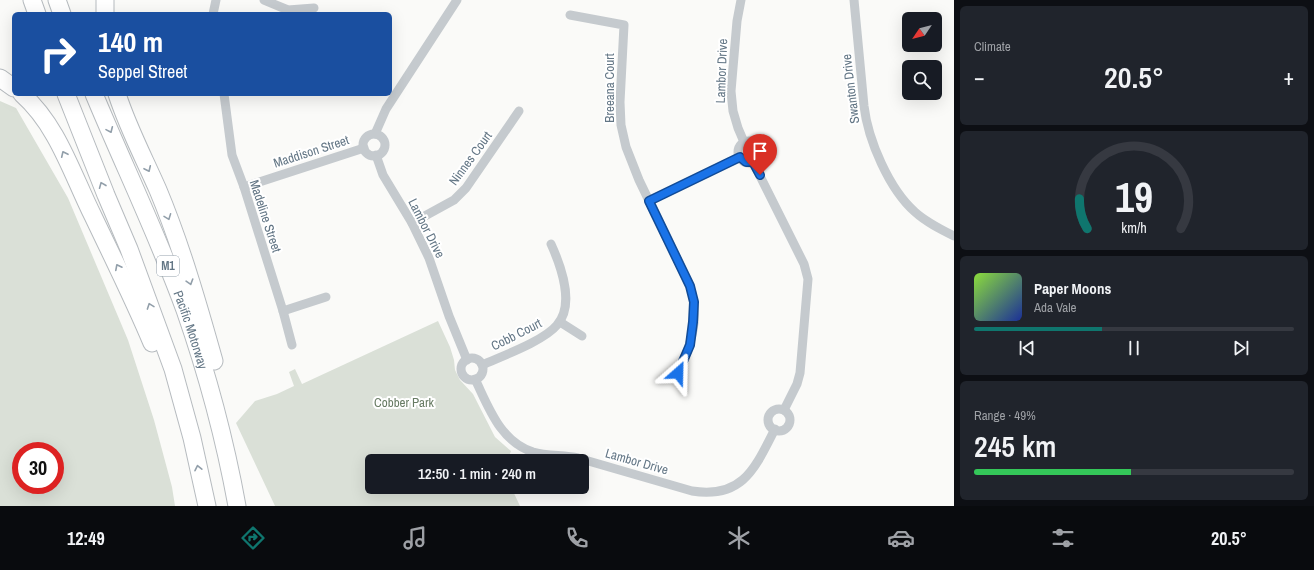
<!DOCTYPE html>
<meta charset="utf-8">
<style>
body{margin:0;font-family:"Archivo Narrow",sans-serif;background:#20242c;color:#f1f3f6;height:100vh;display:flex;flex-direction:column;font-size:15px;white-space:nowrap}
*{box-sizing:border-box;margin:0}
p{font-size:13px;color:#9ea1a6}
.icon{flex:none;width:22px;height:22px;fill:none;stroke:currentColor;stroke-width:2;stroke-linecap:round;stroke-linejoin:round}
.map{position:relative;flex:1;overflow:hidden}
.details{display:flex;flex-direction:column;gap:6px;padding:6px;background:#0d0f14;width:360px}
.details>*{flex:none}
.top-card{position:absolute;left:12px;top:12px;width:380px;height:84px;border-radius:6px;box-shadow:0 4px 16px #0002;background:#1a4fa0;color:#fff;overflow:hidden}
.needle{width:26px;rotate:235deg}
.fabs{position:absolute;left:902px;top:12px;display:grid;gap:8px}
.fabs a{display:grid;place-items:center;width:40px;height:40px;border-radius:6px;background:#171b24;box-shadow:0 4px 16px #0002;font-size:20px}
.speed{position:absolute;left:12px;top:442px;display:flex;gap:8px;font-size:20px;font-weight:700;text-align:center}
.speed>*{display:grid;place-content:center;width:52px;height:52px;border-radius:50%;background:#171b24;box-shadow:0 4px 16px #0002;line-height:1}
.speed .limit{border:6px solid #d22;background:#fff;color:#111}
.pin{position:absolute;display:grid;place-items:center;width:34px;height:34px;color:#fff;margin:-41px -17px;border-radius:50% 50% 50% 0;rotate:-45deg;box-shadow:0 0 4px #0007}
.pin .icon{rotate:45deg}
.me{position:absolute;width:44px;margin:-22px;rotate:25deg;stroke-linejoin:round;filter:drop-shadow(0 0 3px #0008)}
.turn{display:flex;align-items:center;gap:14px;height:84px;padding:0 20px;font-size:18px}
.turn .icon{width:52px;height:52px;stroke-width:2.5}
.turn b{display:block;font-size:28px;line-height:34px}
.big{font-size:30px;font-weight:600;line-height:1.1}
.details .tile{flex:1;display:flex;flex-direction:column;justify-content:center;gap:6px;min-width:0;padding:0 14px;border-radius:6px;background:#20242c}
.details .dial{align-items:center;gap:0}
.dial svg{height:104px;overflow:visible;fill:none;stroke:#363941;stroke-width:7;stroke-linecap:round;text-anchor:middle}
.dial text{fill:#f1f3f6;stroke:none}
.song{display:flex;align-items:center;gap:12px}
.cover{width:48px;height:48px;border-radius:6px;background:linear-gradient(135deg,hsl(90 70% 55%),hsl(230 70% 35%))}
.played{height:4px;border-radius:2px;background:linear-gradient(90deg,#0f766e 40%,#363941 40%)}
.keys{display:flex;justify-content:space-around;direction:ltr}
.heat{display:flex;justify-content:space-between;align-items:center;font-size:22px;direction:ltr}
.charge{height:6px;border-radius:3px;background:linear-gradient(90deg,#34c759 49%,#363941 0)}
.trip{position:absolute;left:365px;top:454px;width:224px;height:40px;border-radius:6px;background:#171b24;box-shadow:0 4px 16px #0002;font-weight:600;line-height:40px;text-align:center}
.tabs{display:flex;height:64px;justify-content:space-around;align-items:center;background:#090b0e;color:#9ea1a6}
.tabs .icon{width:28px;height:28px}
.tabs .on{color:#0f766e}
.tabs b{font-size:18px;color:#f1f3f6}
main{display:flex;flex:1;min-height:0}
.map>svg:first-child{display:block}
</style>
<main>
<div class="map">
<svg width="954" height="506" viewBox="0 0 954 506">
<rect width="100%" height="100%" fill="#fafaf8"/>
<!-- green -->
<g fill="#dae0d7" fill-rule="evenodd">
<path d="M0,101L16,108L68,198L128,340L154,420L172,487L175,506H0ZM21,451H55V485H21Z"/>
<path d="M438,321L450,347L454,360L455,370L460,380L473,394L495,437L511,451L507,461H372V487H511L520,506H275L236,423L255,401L277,394L294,386L289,372L295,369L302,384Z"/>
</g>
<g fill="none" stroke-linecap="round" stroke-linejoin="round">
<!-- highway casing -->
<g stroke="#b6bbbf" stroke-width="19">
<g id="highway">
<path d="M32,0L37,14"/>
<path d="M57,0L62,14"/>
<path d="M105,14V0"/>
<path d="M0,78L14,88"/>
<path d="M22,94C58,126 72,174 93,216C113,258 134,300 152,343"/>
<path d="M66,94L106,195L129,249L173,369L192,438L207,506"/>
<path id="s1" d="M94,94C124,166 158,236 185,310C207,373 225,440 237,506"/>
<path d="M117,94C128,128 144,158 158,190C181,245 198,304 214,361"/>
</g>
</g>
<!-- street -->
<g stroke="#c5cace" stroke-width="9">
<path d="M264,0L288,10L314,8"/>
<path d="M741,0L737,21L731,91L733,111L738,128L744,142"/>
<path d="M854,0L864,106C868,140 889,189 915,212C926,222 940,229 954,236"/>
<path d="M213,14L216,0"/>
<path d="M570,15L624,25L620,102L621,125L626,147L639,180L690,286C700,318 692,343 678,373"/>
<path d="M224,94L232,155L244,187L283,311L292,345"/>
<path d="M375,134L386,109L457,0"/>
<circle cx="374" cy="145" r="11"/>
<circle cx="749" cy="152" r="11"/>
<path d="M376,155L383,175L412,223L429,258L449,316L467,360"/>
<path d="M753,162L804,264L808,279L800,373L797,384L784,410"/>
<path d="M244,187L364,148"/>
<path d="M649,201L740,157"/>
<path d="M412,223L454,200L466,188L519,111"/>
<path d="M283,311L326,297"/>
<path d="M560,322L582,336"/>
<circle cx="472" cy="369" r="11"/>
<path d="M482,365C502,356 544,341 557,325C575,305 561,266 551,244"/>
<path d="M475,379C489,408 500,441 533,452C547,456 564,455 578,458L692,491C743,499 755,468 775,429"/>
<circle cx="779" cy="420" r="11"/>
</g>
<!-- highway -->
<use href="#highway" stroke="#fff" stroke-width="17"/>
</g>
<!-- one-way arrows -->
<defs><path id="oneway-chevron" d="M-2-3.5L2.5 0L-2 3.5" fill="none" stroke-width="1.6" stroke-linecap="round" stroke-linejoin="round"/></defs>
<g stroke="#929faa">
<use href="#oneway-chevron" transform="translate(110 130) rotate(66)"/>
<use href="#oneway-chevron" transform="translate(64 154) rotate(-115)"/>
<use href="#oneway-chevron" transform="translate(148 169) rotate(65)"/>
<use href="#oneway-chevron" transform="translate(102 185) rotate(-112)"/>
<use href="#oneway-chevron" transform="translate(168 217) rotate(69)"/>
<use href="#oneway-chevron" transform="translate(118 267) rotate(-117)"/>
<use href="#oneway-chevron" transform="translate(190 282) rotate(73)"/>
<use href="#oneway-chevron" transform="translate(150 306) rotate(-110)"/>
<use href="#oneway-chevron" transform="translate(198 468) rotate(-102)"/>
</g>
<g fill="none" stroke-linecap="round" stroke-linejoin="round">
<!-- route casing -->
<g stroke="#114b97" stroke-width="10">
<path id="route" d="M678,373L690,345L693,322L694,302L690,286L649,201L740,157L746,162H753L760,175"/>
</g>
<!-- route -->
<use href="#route" stroke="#1a73e8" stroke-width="7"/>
</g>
<g text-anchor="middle" stroke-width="4" stroke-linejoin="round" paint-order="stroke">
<!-- shield labels -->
<rect fill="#fff" stroke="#929faa" stroke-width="1" x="157" y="256" width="22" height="20" rx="3"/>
<g font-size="12" font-weight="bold" fill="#637685">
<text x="168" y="270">M1</text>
</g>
<!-- street labels -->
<g font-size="13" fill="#637685" stroke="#fff">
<text transform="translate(721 71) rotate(-88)" y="5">Lambor Drive</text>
<text transform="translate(609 88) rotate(-90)" y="5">Breeana Court</text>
<text transform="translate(850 89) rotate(-97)" y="5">Swanton Drive</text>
<text transform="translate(311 151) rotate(-18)" y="5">Maddison Street</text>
<text transform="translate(470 158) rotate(-54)" y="5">Ninnes Court</text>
<text transform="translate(266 216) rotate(72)" y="5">Madeline Street</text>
<text transform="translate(427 228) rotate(63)" y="5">Lambor Drive</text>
<text dy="5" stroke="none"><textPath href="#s1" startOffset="255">Pacific Motorway</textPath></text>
<text transform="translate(516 334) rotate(-27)" y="5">Cobb Court</text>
<text transform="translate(637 461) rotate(16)" y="5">Lambor Drive</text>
</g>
<!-- park labels -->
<g font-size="13" fill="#677b63" stroke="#fff">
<text x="404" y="407">Cobber Park</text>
</g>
</g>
</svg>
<div class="fabs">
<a><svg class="needle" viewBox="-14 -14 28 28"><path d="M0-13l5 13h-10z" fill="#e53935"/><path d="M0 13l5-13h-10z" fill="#9ea1a6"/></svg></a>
<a><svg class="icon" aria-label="search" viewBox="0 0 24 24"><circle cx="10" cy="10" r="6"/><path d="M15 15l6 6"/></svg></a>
</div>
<div class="speed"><div class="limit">30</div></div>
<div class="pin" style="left:760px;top:175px;background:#d93025"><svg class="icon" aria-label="arrive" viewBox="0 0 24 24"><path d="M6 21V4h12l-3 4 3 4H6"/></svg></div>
<svg class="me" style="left:678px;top:373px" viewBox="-20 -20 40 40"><path d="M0-17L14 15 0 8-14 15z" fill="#1a73e8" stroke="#fff" stroke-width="4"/></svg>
<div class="trip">12:50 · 1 min · 240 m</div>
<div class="top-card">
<div class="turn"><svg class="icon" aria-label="right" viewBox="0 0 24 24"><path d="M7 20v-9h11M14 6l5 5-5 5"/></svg><div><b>140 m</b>Seppel Street</div></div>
</div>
</div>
<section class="details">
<div class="tile"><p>Climate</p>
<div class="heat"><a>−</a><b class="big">20.5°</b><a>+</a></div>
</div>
<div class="tile dial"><svg viewBox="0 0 100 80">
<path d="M14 69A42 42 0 1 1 86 69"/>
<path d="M14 69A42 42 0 0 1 8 46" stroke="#0f766e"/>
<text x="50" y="56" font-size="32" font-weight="700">19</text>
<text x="50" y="72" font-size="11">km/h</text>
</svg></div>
<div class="tile">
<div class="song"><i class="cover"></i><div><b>Paper Moons</b><p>Ada Vale</p></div></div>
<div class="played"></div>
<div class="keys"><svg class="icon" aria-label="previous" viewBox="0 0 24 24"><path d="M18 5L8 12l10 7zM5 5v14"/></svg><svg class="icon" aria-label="pause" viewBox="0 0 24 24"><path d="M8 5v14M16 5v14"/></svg><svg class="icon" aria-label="next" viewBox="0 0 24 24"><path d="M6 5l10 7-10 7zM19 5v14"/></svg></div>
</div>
<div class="tile"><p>Range · 49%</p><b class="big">245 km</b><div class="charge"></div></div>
</section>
</main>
<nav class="tabs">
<b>12:49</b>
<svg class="icon on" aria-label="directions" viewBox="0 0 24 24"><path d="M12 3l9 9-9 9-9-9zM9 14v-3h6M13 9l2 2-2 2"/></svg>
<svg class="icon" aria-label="music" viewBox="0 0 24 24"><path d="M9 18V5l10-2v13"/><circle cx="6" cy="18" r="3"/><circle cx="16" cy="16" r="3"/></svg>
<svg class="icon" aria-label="phone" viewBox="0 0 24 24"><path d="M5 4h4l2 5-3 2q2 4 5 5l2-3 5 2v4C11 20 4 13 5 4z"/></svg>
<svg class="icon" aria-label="climate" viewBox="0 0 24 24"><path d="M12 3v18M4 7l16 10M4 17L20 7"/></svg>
<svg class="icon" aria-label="car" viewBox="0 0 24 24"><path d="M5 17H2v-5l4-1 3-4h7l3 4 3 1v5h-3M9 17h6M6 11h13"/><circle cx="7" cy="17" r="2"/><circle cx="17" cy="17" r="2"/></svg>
<svg class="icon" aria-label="filters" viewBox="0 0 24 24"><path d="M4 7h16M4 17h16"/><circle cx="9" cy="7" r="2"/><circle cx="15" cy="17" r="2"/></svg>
<b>20.5°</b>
</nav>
